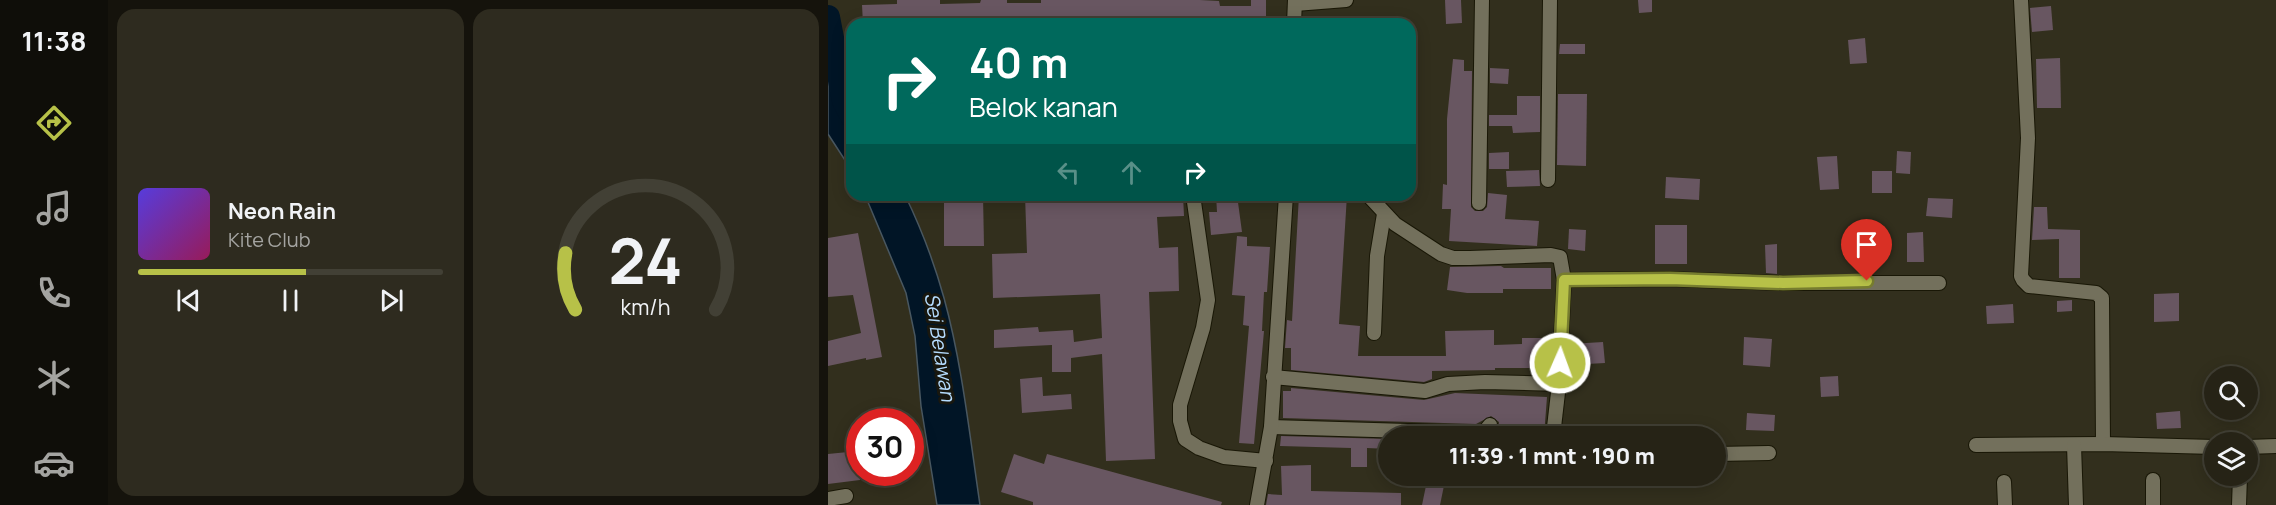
<!DOCTYPE html>
<html lang="id">
<meta charset="utf-8">
<style>
body{margin:0;font-family:Manrope,sans-serif;background:#2e2b1f;color:#f1f3f6;height:100vh;display:flex;flex-direction:column;font-size:22px;white-space:nowrap}
*{box-sizing:border-box;margin:0}
p{font-size:20px;color:#a4a4a1}
.icon{flex:none;width:33px;height:33px;fill:none;stroke:currentColor;stroke-width:2;stroke-linecap:round;stroke-linejoin:round}
.map{position:relative;flex:1;overflow:hidden}
.drawer{display:flex;flex-direction:column;gap:9px;padding:9px;background:#15130c;width:720px}
.drawer>*{flex:none}
.top-card{position:absolute;left:18px;top:18px;width:570px;height:183px;border-radius:18px;box-shadow:0 3px 15px #0003,0 0 0 2px #424035;background:#00695c;color:#fff;overflow:hidden}
.tools{position:absolute;left:1376px;top:366px;display:grid;gap:12px}
.tools a{display:grid;place-items:center;width:54px;height:54px;border-radius:50%;background:#262316;box-shadow:0 3px 15px #0003,0 0 0 2px #424035;font-size:30px}
.speed{position:absolute;left:18px;top:408px;display:flex;gap:12px;font-size:30px;font-weight:700;text-align:center}
.speed>*{display:grid;place-content:center;width:78px;height:78px;border-radius:50%;background:#262316;box-shadow:0 3px 15px #0003,0 0 0 2px #424035;line-height:1}
.speed .limit{border:9px solid #d22;background:#fff;color:#111}
.pin{position:absolute;display:grid;place-items:center;width:51px;height:51px;color:#fff;margin:-62px -26px;border-radius:50% 50% 50% 0;rotate:-45deg;box-shadow:0 0 6px #0007}
.pin .icon{rotate:45deg}
.me{position:absolute;width:66px;margin:-33px;rotate:2deg;stroke-linejoin:round;filter:drop-shadow(0 0 4px #0008)}
.turn{display:flex;align-items:center;gap:21px;height:126px;padding:0 24px;font-size:27px}
.turn .icon{width:78px;height:78px;stroke-width:2.5}
.turn b{display:block;font-size:42px;line-height:51px}
.lanes{display:flex;align-items:center;height:57px;padding:0 24px;background:#0003;justify-content:center;gap:30px;direction:ltr}
.lanes .off{opacity:.35}
.drawer .tile{flex:1;display:flex;flex-direction:column;justify-content:center;gap:9px;min-width:0;padding:0 21px;border-radius:18px;background:#2e2b1f}
.drawer .dial{align-items:center;gap:0}
.dial svg{height:156px;overflow:visible;fill:none;stroke:#424035;stroke-width:7;stroke-linecap:round;text-anchor:middle}
.dial text{fill:#f1f3f6;stroke:none}
.song{display:flex;align-items:center;gap:18px}
.cover{width:72px;height:72px;border-radius:9px;background:linear-gradient(135deg,hsl(250 70% 55%),hsl(330 70% 35%))}
.played{height:6px;border-radius:3px;background:linear-gradient(90deg,#b7c148 55%,#424035 55%)}
.keys{display:flex;justify-content:space-around;direction:ltr}
.drawer .tiles{flex:1;display:grid;gap:9px;grid-template-columns:repeat(2,1fr)}
.trip{position:absolute;left:550px;top:426px;width:348px;height:60px;border-radius:30px;background:#262316;box-shadow:0 3px 15px #0003,0 0 0 2px #424035;font-weight:800;line-height:60px;text-align:center}
main{display:flex;flex:1;min-height:0}
.tabs{display:flex;flex-direction:column;width:108px;justify-content:space-around;align-items:center;background:#0f0e09;color:#a4a4a1}
.tabs .icon{width:42px;height:42px}
.tabs .current{color:#b7c148}
.tabs b{font-size:27px;color:#f1f3f6}
.map>svg:first-child{display:block}
</style>
<main>
<nav class="tabs">
<b>11:38</b>
<svg class="icon current" aria-label="directions" viewBox="0 0 24 24"><path d="M12 3l9 9-9 9-9-9zM9 14v-3h6M13 9l2 2-2 2"/></svg>
<svg class="icon" aria-label="music" viewBox="0 0 24 24"><path d="M9 18V5l10-2v13"/><circle cx="6" cy="18" r="3"/><circle cx="16" cy="16" r="3"/></svg>
<svg class="icon" aria-label="phone" viewBox="0 0 24 24"><path d="M5 4h4l2 5-3 2q2 4 5 5l2-3 5 2v4C11 20 4 13 5 4z"/></svg>
<svg class="icon" aria-label="climate" viewBox="0 0 24 24"><path d="M12 3v18M4 7l16 10M4 17L20 7"/></svg>
<svg class="icon" aria-label="car" viewBox="0 0 24 24"><path d="M5 17H2v-5l4-1 3-4h7l3 4 3 1v5h-3M9 17h6M6 11h13"/><circle cx="7" cy="17" r="2"/><circle cx="17" cy="17" r="2"/></svg>
</nav>
<section class="drawer">
<div class="tiles">
<div class="tile">
<div class="song"><i class="cover"></i><div><b>Neon Rain</b><p>Kite Club</p></div></div>
<div class="played"></div>
<div class="keys"><svg class="icon" aria-label="previous" viewBox="0 0 24 24"><path d="M18 5L8 12l10 7zM5 5v14"/></svg><svg class="icon" aria-label="pause" viewBox="0 0 24 24"><path d="M8 5v14M16 5v14"/></svg><svg class="icon" aria-label="next" viewBox="0 0 24 24"><path d="M6 5l10 7-10 7zM19 5v14"/></svg></div>
</div>
<div class="tile dial"><svg viewBox="0 0 100 80">
<path d="M14 69A42 42 0 1 1 86 69"/>
<path d="M14 69A42 42 0 0 1 9 40" stroke="#b7c148"/>
<text x="50" y="56" font-size="32" font-weight="700">24</text>
<text x="50" y="72" font-size="11">km/h</text>
</svg></div>
</div>
</section>
<div class="map">
<svg width="1448" height="505" viewBox="0 0 1448 505">
<rect width="100%" height="100%" fill="#322f1d"/>
<!-- water -->
<g fill="#011526" stroke="#495760" stroke-width="1.5">
<path d="M0,28L24,96V171L0,134Z"/>
<path d="M37,195H77C93,228 106,262 116,298C134,363 142,438 152,505H109L93,406L87,336L78,293Z"/>
</g>
<g fill="none" stroke-linecap="round" stroke-linejoin="round">
<!-- river -->
<path stroke="#011526" stroke-width="24" d="M0,17L16,101L24,116"/>
</g>
<!-- building -->
<g fill="#685661">
<path d="M69,0H112V4L152,3L153,0H179V3H213V0H372L391,1L392,6H423V0H438V24H296V16H275V24H35L34,5L69,4Z"/>
<path d="M617,0H633L634,23L618,24Z"/>
<path d="M810,0H824V12L811,13Z"/>
<path d="M1223,6L1225,30L1204,32L1202,8Z"/>
<path d="M1037,38L1039,63L1022,64L1020,40Z"/>
<path d="M732,44H757V54H731Z"/>
<path d="M1232,58L1233,108H1209L1208,59Z"/>
<path d="M625,59L636,60V71H644L643,207L647,211H655L659,207L660,193L679,195L677,219L711,221L709,246L621,241L623,209H614L615,184L619,185V119Z"/>
<path d="M662,68L681,69L680,84L662,83Z"/>
<path d="M730,94H759L758,166L729,165Z"/>
<path d="M689,96H712V132L685,133L684,126H661V115H689Z"/>
<path d="M1069,151L1083,152L1082,174L1068,173Z"/>
<path d="M681,152V169H661V153Z"/>
<path d="M1009,156L1011,189L992,190L989,157Z"/>
<path d="M711,170L712,186L679,187L678,171Z"/>
<rect x="1044" y="171" width="20" height="22"/>
<path d="M838,177L872,179L871,200L837,198Z"/>
<path d="M116,195H155L156,246H116Z"/>
<path d="M197,195H355L356,216L329,217L331,248L350,247L351,291L321,292L327,459L278,461L274,354L243,358V372H224V345L166,348V330L210,327L211,332L245,330L246,342L274,338L272,294L165,298L164,254L199,253Z"/>
<path d="M388,195H409L414,232L383,235L381,212H389Z"/>
<path d="M471,195H519L511,324L532,326L530,356H618L617,331L666,330V345L694,344V338H720V345H724L723,365L719,366V368H667V370L604,371V379L596,382L463,370V348H457L459,320L464,321Z"/>
<path d="M1100,198L1125,199L1124,218L1098,216Z"/>
<path d="M1206,207H1219L1220,229L1252,230V278H1231V239L1204,240Z"/>
<rect x="827" y="225" width="32" height="39"/>
<path d="M741,229L758,230L757,251L740,249Z"/>
<path d="M1095,232L1096,262H1079V233Z"/>
<path d="M30,233L54,357L38,360V358L0,366V341L33,333L25,295L0,297V238Z"/>
<path d="M409,236L419,237V246L442,247L439,292H436L434,331H436L426,444L411,443L421,326L415,325L417,296L404,295Z"/>
<path d="M949,244V274L938,273L937,245Z"/>
<path d="M673,266L676,268H723V289H675V293H639L619,290L622,267Z"/>
<path d="M1351,293V321L1326,322V294Z"/>
<path d="M1244,300V311L1229,312V301Z"/>
<path d="M1185,304L1186,323L1159,324L1158,306Z"/>
<path d="M916,337L944,339L942,367L915,365Z"/>
<path d="M775,342L777,363L741,365L742,344Z"/>
<path d="M1010,376L1011,396L993,397L992,377Z"/>
<path d="M214,377L215,396L243,394L244,409L194,413L192,379Z"/>
<path d="M463,388L596,400L627,393L719,397L716,436H670L671,422L663,416L648,424L455,418V391H463Z"/>
<path d="M1352,411L1353,428L1329,429L1328,413Z"/>
<path d="M919,413L947,415L946,431L918,430Z"/>
<path d="M453,436L561,439V449L539,448V467H523V448L452,446Z"/>
<path d="M30,451L32,480L0,484V454Z"/>
<path d="M186,454L216,464L219,454L394,502L393,505H205V502L173,492Z"/>
<path d="M483,465V491L573,493V505H438L440,494L454,495L453,466Z"/>
<path d="M600,476H618L612,505H594Z"/>
</g>
<g fill="none" stroke-linecap="round" stroke-linejoin="round">
<!-- minor casing -->
<g stroke="#191706" stroke-width="16">
<g id="minor">
<path d="M1193,0L1200,138L1193,276L1195,280L1201,286L1268,293L1274,298L1275,444"/>
<path d="M467,4L518,0"/>
<path d="M466,24L467,0"/>
<path d="M720,180L722,0"/>
<path d="M365,195L380,300L375,328L352,405V421L357,439L371,448L396,457L438,461"/>
<path d="M651,203L654,0"/>
<path d="M736,280L842,279L955,283H1111"/>
<path d="M546,333L549,256L556,214"/>
<path d="M445,377L597,391L620,384L657,382L731,384L736,280L732,257L723,255L642,258H625L613,254L567,224L540,195"/>
<path d="M443,427L648,433L657,431L662,425"/>
<path d="M725,436L731,384"/>
<path d="M1148,445L1275,444L1386,447"/>
<path d="M1246,445L1248,505"/>
<path d="M1419,447L1448,446"/>
<path d="M888,454L941,453"/>
<path d="M1176,482L1177,505"/>
<path d="M0,499L18,496"/>
<path d="M429,505L443,427L458,195"/>
<path d="M1325,505V480"/>
<path d="M1411,505L1412,476"/>
</g>
</g>
<!-- minor -->
<use href="#minor" stroke="#73705c" stroke-width="14"/>
</g>
<g fill="none" stroke-linecap="round" stroke-linejoin="round">
<!-- route casing -->
<g stroke="#777d2f" stroke-width="15">
<path id="route" d="M732,363L736,280L842,279L955,283L1039,281"/>
</g>
<!-- route -->
<use href="#route" stroke="#b7c148" stroke-width="10"/>
</g>
<g text-anchor="middle" stroke-width="6" stroke-linejoin="round" paint-order="stroke">
<!-- water labels -->
<g font-size="20" font-style="italic" fill="#b5dcfe" stroke="#18170f">
<text transform="translate(112 347) rotate(81)" y="7">Sei Belawan</text>
</g>
</g>
</svg>
<div class="tools">
<a><svg class="icon" aria-label="search" viewBox="0 0 24 24"><circle cx="10" cy="10" r="6"/><path d="M15 15l6 6"/></svg></a>
<a><svg class="icon" aria-label="layers" viewBox="0 0 24 24"><path d="M12 4l9 5-9 5-9-5zM3 14l9 5 9-5"/></svg></a>
</div>
<div class="speed"><div class="limit">30</div></div>
<div class="pin" style="left:1039px;top:281px;background:#d93025"><svg class="icon" aria-label="arrive" viewBox="0 0 24 24"><path d="M6 21V4h12l-3 4 3 4H6"/></svg></div>
<svg class="me" style="left:732px;top:363px" viewBox="-20 -20 40 40"><circle r="17" fill="#b7c148" stroke="#fff" stroke-width="3"/><path d="M0-11L8 9 0 5-8 9z" fill="#fff"/></svg>
<div class="trip">11:39 · 1 mnt · 190 m</div>
<div class="top-card">
<div class="turn"><svg class="icon" aria-label="right" viewBox="0 0 24 24"><path d="M7 20v-9h11M14 6l5 5-5 5"/></svg><div><b>40 m</b>Belok kanan</div></div>
<div class="lanes"><svg class="icon off" aria-label="left" viewBox="0 0 24 24"><path d="M17 20v-9H6M10 6l-5 5 5 5"/></svg><svg class="icon off" aria-label="ahead" viewBox="0 0 24 24"><path d="M12 20V5M6 11l6-6 6 6"/></svg><svg class="icon" aria-label="right" viewBox="0 0 24 24"><path d="M7 20v-9h11M14 6l5 5-5 5"/></svg></div>
</div>
</div>
</main>
